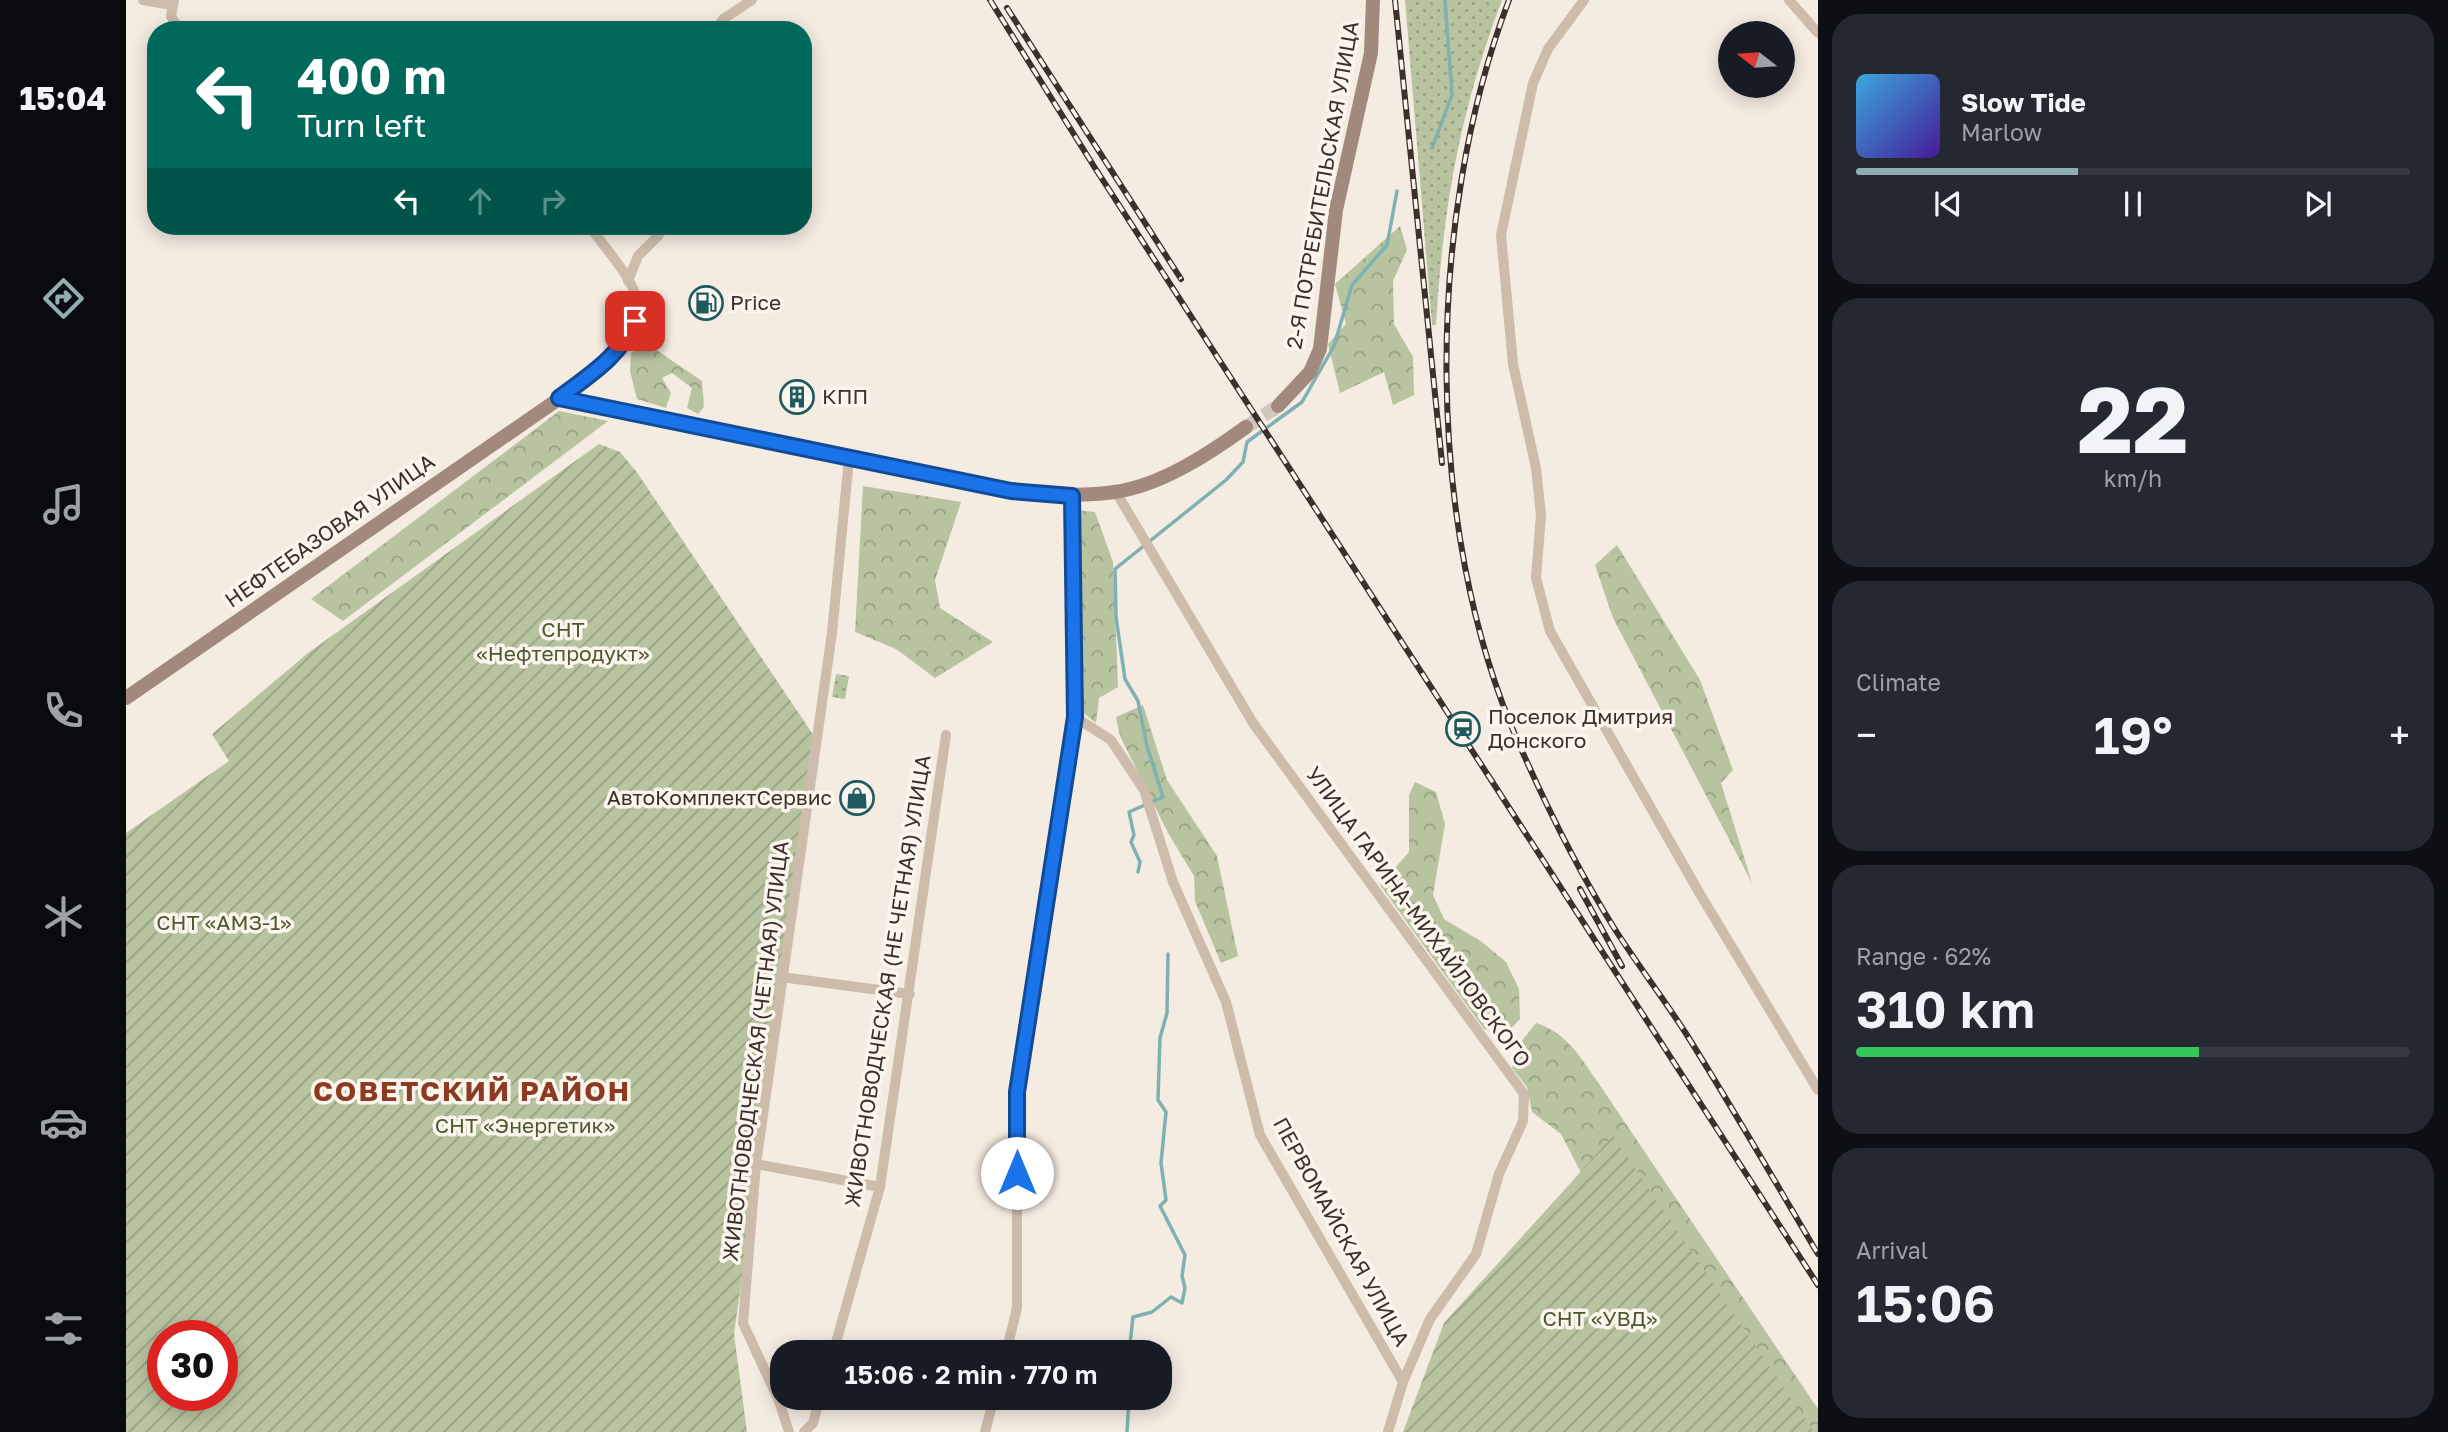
<!DOCTYPE html>
<meta charset="utf-8">
<style>
body{margin:0;font-family:"Golos Text",sans-serif;background:#242831;color:#f1f3f6;height:100vh;display:flex;flex-direction:column;font-size:26px;white-space:nowrap}
*{box-sizing:border-box;margin:0}
p{font-size:23px;color:#9ea1a6}
.icon{flex:none;width:38px;height:38px;fill:none;stroke:currentColor;stroke-width:2;stroke-linecap:round;stroke-linejoin:round}
.map{position:relative;flex:1;overflow:hidden}
.details{display:flex;flex-direction:column;gap:14px;padding:14px;background:#0d0f14;width:630px}
.details>*{flex:none}
.top-card{position:absolute;left:21px;top:21px;width:665px;height:214px;border-radius:28px;box-shadow:0 4px 18px #0003;background:#00695c;color:#fff;overflow:hidden}
.needle{width:46px;rotate:287deg}
.tools{position:absolute;left:1592px;top:21px;display:grid;gap:14px}
.tools a{display:grid;place-items:center;width:77px;height:77px;border-radius:50%;background:#171b24;box-shadow:0 4px 18px #0003;font-size:35px}
.speed{position:absolute;left:21px;top:1320px;display:flex;gap:14px;font-size:35px;font-weight:700;text-align:center}
.speed>*{display:grid;place-content:center;width:91px;height:91px;border-radius:50%;background:#171b24;box-shadow:0 4px 18px #0003;line-height:1}
.speed .limit{border:10px solid #d22;background:#fff;color:#111}
.pin{position:absolute;display:grid;place-items:center;width:60px;height:60px;color:#fff;margin:-30px;border-radius:14px;box-shadow:0 4px 10px #0006}
.me{position:absolute;width:77px;margin:-38px;rotate:0deg;stroke-linejoin:round;filter:drop-shadow(0 0 5px #0008)}
.turn{display:flex;align-items:center;gap:24px;height:147px;padding:0 35px;font-size:32px}
.turn .icon{width:91px;height:91px;stroke-width:2.5}
.turn b{display:block;font-size:49px;line-height:60px}
.lanes{display:flex;align-items:center;height:66px;padding:0 35px;background:#0003;justify-content:center;gap:35px;direction:ltr}
.lanes .off{opacity:.35}
.big{font-size:52px;font-weight:600;line-height:1.1}
.details .card{flex:1;display:flex;flex-direction:column;justify-content:center;gap:10px;min-width:0;padding:0 24px;border-radius:28px;background:#242831}
.details .dial{align-items:center;gap:0}
.dial b{font-size:91px;line-height:1}
.song{display:flex;align-items:center;gap:21px}
.cover{width:84px;height:84px;border-radius:10px;background:linear-gradient(135deg,hsl(200 70% 55%),hsl(260 70% 35%))}
.played{height:7px;border-radius:4px;background:linear-gradient(90deg,#92aeb2 40%,#363941 40%)}
.keys{display:flex;justify-content:space-around;direction:ltr}
.heat{display:flex;justify-content:space-between;align-items:center;font-size:38px;direction:ltr}
.charge{height:10px;border-radius:5px;background:linear-gradient(90deg,#34c759 62%,#363941 0)}
.trip{position:absolute;left:644px;top:1340px;width:402px;height:70px;border-radius:28px;background:#171b24;box-shadow:0 4px 18px #0003;font-weight:600;line-height:70px;text-align:center}
main{display:flex;flex:1;min-height:0}
.tab-bar{display:flex;flex-direction:column;width:126px;justify-content:space-around;align-items:center;background:#090b0e;color:#9ea1a6}
.tab-bar .icon{width:49px;height:49px}
.tab-bar .on{color:#92aeb2}
.tab-bar b{font-size:32px;color:#f1f3f6}
.map>svg:first-child{display:block}
</style>
<main>
<nav class="tab-bar">
<b>15:04</b>
<svg class="icon on" aria-label="directions" viewBox="0 0 24 24"><path d="M12 3l9 9-9 9-9-9zM9 14v-3h6M13 9l2 2-2 2"/></svg>
<svg class="icon" aria-label="music" viewBox="0 0 24 24"><path d="M9 18V5l10-2v13"/><circle cx="6" cy="18" r="3"/><circle cx="16" cy="16" r="3"/></svg>
<svg class="icon" aria-label="phone" viewBox="0 0 24 24"><path d="M5 4h4l2 5-3 2q2 4 5 5l2-3 5 2v4C11 20 4 13 5 4z"/></svg>
<svg class="icon" aria-label="climate" viewBox="0 0 24 24"><path d="M12 3v18M4 7l16 10M4 17L20 7"/></svg>
<svg class="icon" aria-label="car" viewBox="0 0 24 24"><path d="M5 17H2v-5l4-1 3-4h7l3 4 3 1v5h-3M9 17h6M6 11h13"/><circle cx="7" cy="17" r="2"/><circle cx="17" cy="17" r="2"/></svg>
<svg class="icon" aria-label="filters" viewBox="0 0 24 24"><path d="M4 7h16M4 17h16"/><circle cx="9" cy="7" r="2"/><circle cx="15" cy="17" r="2"/></svg>
</nav>
<div class="map">
<svg width="1692" height="1432" viewBox="0 0 1692 1432">
<defs>
<pattern id="grass-dots" width="8" height="8" patternUnits="userSpaceOnUse" patternTransform="scale(1.75)"><rect width="8" height="8" fill="#b8c4a0"/><path d="M2 2h.1M6 6h.1" fill="none" stroke="#97a083" stroke-width="1.8" stroke-linecap="round"/></pattern>
<pattern id="forest-crowns" width="20" height="18" patternUnits="userSpaceOnUse" patternTransform="scale(1.75)"><rect width="20" height="18" fill="#b8c4a0"/><path d="M2 6a3 3 0 1 1 6 0M12 15a3 3 0 1 1 6 0" fill="none" stroke="#97a083"/></pattern>
<pattern id="garden-furrows" width="10" height="10" patternUnits="userSpaceOnUse" patternTransform="scale(1.75)"><rect width="10" height="10" fill="#b8c4a0"/><path d="M-1 1l2-2M0 10L10 0M9 11l2-2" fill="none" stroke="#97a083"/></pattern>
</defs>
<rect width="100%" height="100%" fill="#f4ebe1"/>
<!-- grass -->
<g fill="url(#grass-dots)">
<path d="M1279,0H1376C1334,111 1317,207 1310,325H1306Z"/>
<path d="M710,674L723,676L719,699L706,697Z"/>
</g>
<!-- forest -->
<g fill="url(#forest-crowns)">
<path d="M1274,226L1281,250L1267,281L1268,324L1287,357L1288,395L1267,405L1258,372L1214,393L1202,344L1220,324L1209,284Z"/>
<path d="M520,343L576,381L578,407L572,414L561,408L566,388L546,373L536,378L545,393L540,408L511,399L504,371L505,353Z"/>
<path d="M433,411L482,421L217,621L185,599Z"/>
<path d="M737,486L835,502L809,580L814,608L867,642L809,678L770,649L729,632Z"/>
<path d="M950,510L969,512L987,562L992,687L973,698L970,723L954,710Z"/>
<path d="M1491,545L1574,680L1607,770L1595,783L1626,883L1487,618L1469,565Z"/>
<path d="M1017,705L1041,780L1091,856L1112,956L1095,963L1069,901L1068,876L1042,833L994,736L990,717Z"/>
<path d="M1289,782L1310,792L1319,824L1307,895L1318,919L1356,942L1380,962L1393,989L1394,1019L1379,1035L1358,1029L1254,885L1283,852V795Z"/>
<path d="M1410,1023C1439,1032 1453,1055 1469,1078L1692,1409V1432H1637L1463,1188L1435,1134L1406,1112L1401,1087L1386,1068L1391,1047Z"/>
</g>
<!-- garden -->
<g fill="url(#garden-furrows)" fill-rule="evenodd">
<path d="M473,444L494,452L510,471L692,742L608,1334L621,1432H0V833L103,761L86,734L182,653ZM37,1335H96V1395H37Z"/>
<path d="M1487,1136L1688,1432H1277L1318,1323Z"/>
</g>
<g fill="none" stroke-linecap="round" stroke-linejoin="round">
<!-- stream -->
<g stroke="#7fb0b2" stroke-width="3.5">
<path d="M1306,148L1326,95L1319,0"/>
<path d="M1012,872L1014,862L1005,842L1008,835L1003,812L1037,797L1021,746L1012,701L999,679L990,617L989,569L1100,480L1117,462L1121,442L1176,402L1208,346L1226,285L1261,245L1271,191"/>
<path d="M1003,1353L1007,1317L1026,1312L1045,1297L1056,1303L1059,1288L1056,1276L1059,1255L1034,1206L1040,1200L1035,1163L1040,1112L1032,1100L1034,1038L1041,1013L1042,954"/>
<path d="M1001,1432L1003,1398"/>
</g>
<!-- secondary-tunnel -->
<path stroke="#cfc6bd" stroke-width="14" stroke-dasharray="14 7" stroke-linecap="butt" d="M1120,427L1152,406"/>
<!-- street -->
<g stroke="#cdbbac" stroke-width="10">
<path d="M17,0L46,5"/>
<path d="M48,0L45,16L53,30"/>
<path d="M1458,0L1422,49L1407,83L1375,235L1387,364L1410,468L1415,515L1410,578L1424,631L1574,894L1692,1090"/>
<path d="M1663,0L1692,33"/>
<path d="M590,30L597,19L626,0"/>
<path d="M502,281L512,256L533,235L535,226"/>
<path d="M434,398C459,378 521,339 511,299C505,276 477,245 463,226"/>
<path d="M990,492L1127,723L1398,1094L1397,1121L1373,1174L1350,1254L1304,1319L1277,1382"/>
<path d="M949,717L985,740L1018,790L1047,882L1100,1002L1134,1135L1277,1382L1262,1432"/>
<path d="M655,977L784,994"/>
<path d="M630,1164L754,1187"/>
<path d="M707,1353L754,1187L820,735"/>
<path d="M880,1353L891,1308V1092L949,717L946,496"/>
<path d="M663,1432L653,1401L617,1323L630,1164L706,633L723,459"/>
<path d="M678,1432L687,1423L694,1398"/>
<path d="M859,1432L868,1398"/>
</g>
<!-- secondary -->
<g stroke="#a18a7d" stroke-width="14">
<path d="M1152,406L1184,372L1194,349L1210,210L1245,53L1247,0"/>
<path d="M0,698L434,398L885,491C920,494 954,497 988,492C1034,486 1083,454 1120,427"/>
</g>
<!-- rail casing -->
<g stroke="#3b302b" stroke-width="6">
<g id="rail">
<path d="M864,0L969,168L1692,1285"/>
<path d="M1269,0L1316,463"/>
<path d="M1383,0C1299,220 1297,528 1393,744C1421,808 1453,872 1490,931C1512,965 1537,998 1559,1032C1605,1105 1648,1180 1692,1254"/>
<path d="M881,8L1055,279"/>
<path d="M1454,889L1496,966"/>
</g>
</g>
<!-- rail -->
<use href="#rail" stroke="#fbf5ee" stroke-width="3.5" stroke-dasharray="10" stroke-linecap="butt"/>
</g>
<g fill="none" stroke-linecap="round" stroke-linejoin="round">
<!-- route casing -->
<g stroke="#114b97" stroke-width="18">
<path id="route" d="M509,321C495,356 462,376 433,398L885,491L946,496L949,717L891,1092V1173"/>
</g>
<!-- route -->
<use href="#route" stroke="#1a73e8" stroke-width="12"/>
</g>
<!-- icons -->
<defs>
<g id="fuel-ring" transform="scale(1.75)"><circle r="9.5" fill="#fbf5ee" stroke="#1f5a5e" stroke-width="1.5"/><path d="M-5.5-6h7V0h2V4h1.3V-2.5L3-4.5l.8-.8L6-3V5H2.5V1h-1V6h-7ZM-4.2-4.7v3.2H.2V-4.7Z" fill="#1f5a5e"/></g>
<g id="building-ring" transform="scale(1.75)"><circle r="9.5" fill="#fbf5ee" stroke="#1f5a5e" stroke-width="1.5"/><path d="M-4-6H4V6H1V3H-1V6H-4ZM-2.5-4.3h1.7v1.8h-1.7ZM.8-4.3h1.7v1.8H.8ZM-2.5-1h1.7V.8h-1.7ZM.8-1h1.7V.8H.8Z" fill="#1f5a5e"/></g>
<g id="station-ring" transform="scale(1.75)"><circle r="9.5" fill="#fbf5ee" stroke="#1f5a5e" stroke-width="1.5"/><path d="M-3-6H3Q5-6 5-4V2Q5 4 3 4L4.5 6H3L1.5 4h-3L-3 6H-4.5L-3 4Q-5 4-5 2V-4Q-5-6-3-6ZM-3.5-4v3h7v-3ZM-3.5 1v1.5H-2V1ZM2 1v1.5H3.5V1Z" fill="#1f5a5e"/></g>
<g id="shop-ring" transform="scale(1.75)"><circle r="9.5" fill="#fbf5ee" stroke="#1f5a5e" stroke-width="1.5"/><path d="M-5-2.5h2.3a2.7 3.5 0 0 1 5.4 0H5L5.5 6h-11ZM-1.5-2.5h3a1.5 2.3 0 0 0-3 0Z" fill="#1f5a5e"/></g>
</defs>
<g fill-rule="evenodd">
<use href="#fuel-ring" x="580" y="303"/>
<use href="#building-ring" x="671" y="397"/>
<use href="#station-ring" x="1337" y="729"/>
<use href="#shop-ring" x="731" y="798"/>
</g>
<g text-anchor="middle" stroke-width="7" stroke-linejoin="round" paint-order="stroke">
<!-- street labels -->
<g font-size="21" fill="#3b302b" stroke="#fbf5ee">
<text transform="translate(1197 185) rotate(-80)" y="7">2-Я ПОТРЕБИТЕЛЬСКАЯ УЛИЦА</text>
<text transform="translate(204 531) rotate(-35)" y="7">НЕФТЕБАЗОВАЯ УЛИЦА</text>
<text transform="translate(1292 917) rotate(54)" y="7">УЛИЦА ГАРИНА-МИХАЙЛОВСКОГО</text>
<text transform="translate(762 981) rotate(-81)" y="7">ЖИВОТНОВОДЧЕСКАЯ (НЕ ЧЕТНАЯ) УЛИЦА</text>
<text transform="translate(630 1051) rotate(-83)" y="7">ЖИВОТНОВОДЧЕСКАЯ (ЧЕТНАЯ) УЛИЦА</text>
<text transform="translate(1215 1232) rotate(61)" y="7">ПЕРВОМАЙСКАЯ УЛИЦА</text>
</g>
<!-- poi labels -->
<g font-size="21" fill="#3b302b" stroke="#fbf5ee" text-anchor="start">
<text x="604" y="310">Price</text>
<text x="696" y="404">КПП</text>
<text x="1362" y="724">Поселок Дмитрия<tspan x="1362" dy="24">Донского</tspan></text>
<text x="706" y="805" text-anchor="end">АвтоКомплектСервис</text>
</g>
<!-- park labels -->
<g font-size="21" fill="#4a5a2e" stroke="#fbf5ee">
<text x="437" y="637">СНТ<tspan x="437" dy="24">«Нефтепродукт»</tspan></text>
<text x="98" y="930">СНТ «АМЗ-1»</text>
<text x="399" y="1133">СНТ «Энергетик»</text>
<text x="1474" y="1326">СНТ «УВД»</text>
</g>
<!-- district labels -->
<g font-size="28" font-weight="bold" letter-spacing="2" fill="#8c3b22" stroke="#fbf5ee">
<text x="346" y="1101">СОВЕТСКИЙ РАЙОН</text>
</g>
</g>
</svg>
<div class="tools">
<a><svg class="needle" viewBox="-14 -14 28 28"><path d="M0-13l5 13h-10z" fill="#e53935"/><path d="M0 13l5-13h-10z" fill="#9ea1a6"/></svg></a>
</div>
<div class="speed"><div class="limit">30</div></div>
<div class="pin" style="left:509px;top:321px;background:#d93025"><svg class="icon" aria-label="arrive" viewBox="0 0 24 24"><path d="M6 21V4h12l-3 4 3 4H6"/></svg></div>
<svg class="me" style="left:891px;top:1173px" viewBox="-20 -20 40 40"><circle r="19" fill="#fff"/><path d="M0-13L10 11 0 6-10 11z" fill="#1a73e8"/></svg>
<div class="trip">15:06 · 2 min · 770 m</div>
<div class="top-card">
<div class="turn"><svg class="icon" aria-label="left" viewBox="0 0 24 24"><path d="M17 20v-9H6M10 6l-5 5 5 5"/></svg><div><b>400 m</b>Turn left</div></div>
<div class="lanes"><svg class="icon" aria-label="left" viewBox="0 0 24 24"><path d="M17 20v-9H6M10 6l-5 5 5 5"/></svg><svg class="icon off" aria-label="ahead" viewBox="0 0 24 24"><path d="M12 20V5M6 11l6-6 6 6"/></svg><svg class="icon off" aria-label="right" viewBox="0 0 24 24"><path d="M7 20v-9h11M14 6l5 5-5 5"/></svg></div>
</div>
</div>
<section class="details">
<div class="card">
<div class="song"><i class="cover"></i><div><b>Slow Tide</b><p>Marlow</p></div></div>
<div class="played"></div>
<div class="keys"><svg class="icon" aria-label="previous" viewBox="0 0 24 24"><path d="M18 5L8 12l10 7zM5 5v14"/></svg><svg class="icon" aria-label="pause" viewBox="0 0 24 24"><path d="M8 5v14M16 5v14"/></svg><svg class="icon" aria-label="next" viewBox="0 0 24 24"><path d="M6 5l10 7-10 7zM19 5v14"/></svg></div>
</div>
<div class="card dial"><b>22</b><p>km/h</p></div>
<div class="card"><p>Climate</p>
<div class="heat"><a>−</a><b class="big">19°</b><a>+</a></div>
</div>
<div class="card"><p>Range · 62%</p><b class="big">310 km</b><div class="charge"></div></div>
<div class="card"><p>Arrival</p><b class="big">15:06</b></div>
</section>
</main>
